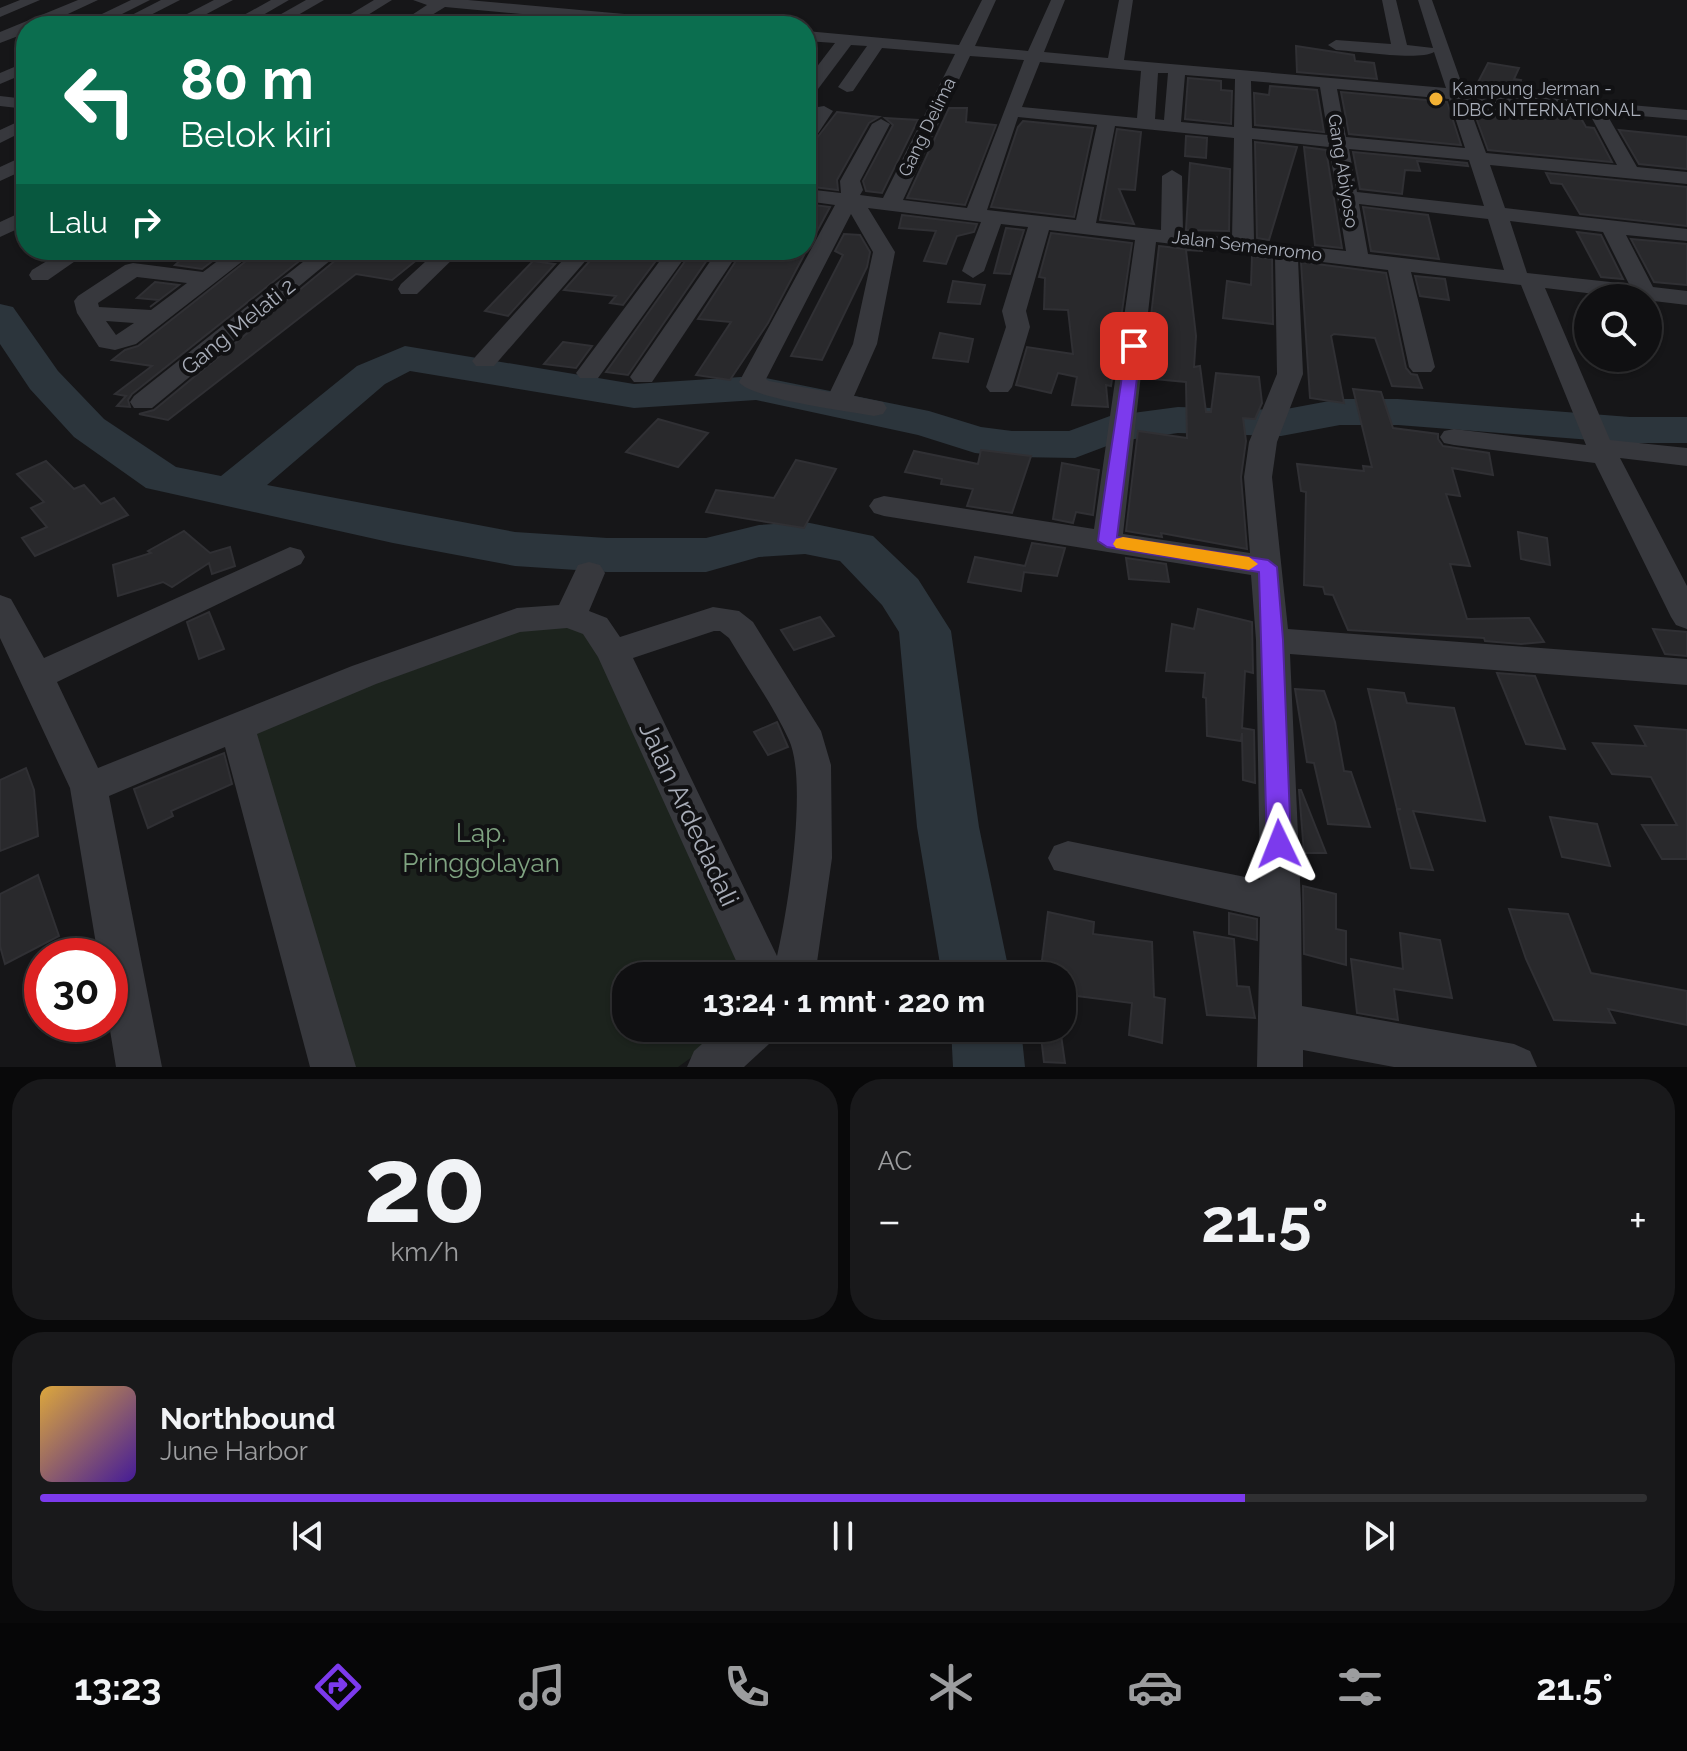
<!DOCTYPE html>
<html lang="id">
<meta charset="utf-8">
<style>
body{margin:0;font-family:Raleway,sans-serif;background:#19191b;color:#f1f3f6;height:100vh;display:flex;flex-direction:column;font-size:30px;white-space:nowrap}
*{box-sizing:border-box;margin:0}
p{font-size:26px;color:#9c9d9f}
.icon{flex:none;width:44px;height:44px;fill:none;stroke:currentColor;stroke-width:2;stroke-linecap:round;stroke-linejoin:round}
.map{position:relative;height:1067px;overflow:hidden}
.panel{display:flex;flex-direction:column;gap:12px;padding:12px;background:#09090a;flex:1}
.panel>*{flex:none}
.guide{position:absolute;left:16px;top:16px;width:800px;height:244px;border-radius:32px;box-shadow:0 2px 6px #0004,0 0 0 2px #303032;background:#0b6e4f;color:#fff;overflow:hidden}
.buttons{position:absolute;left:1574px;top:284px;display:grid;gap:16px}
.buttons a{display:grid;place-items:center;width:88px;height:88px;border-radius:50%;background:#101012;box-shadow:0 2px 6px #0004,0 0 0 2px #303032;font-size:40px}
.speed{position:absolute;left:24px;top:938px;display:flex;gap:16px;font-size:40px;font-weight:700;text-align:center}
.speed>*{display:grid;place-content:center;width:104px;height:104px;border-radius:50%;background:#101012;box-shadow:0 2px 6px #0004,0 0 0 2px #303032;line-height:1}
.speed .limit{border:12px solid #d22;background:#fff;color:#111}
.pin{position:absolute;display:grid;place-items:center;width:68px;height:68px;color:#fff;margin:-34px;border-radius:16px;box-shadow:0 4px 12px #0006}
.me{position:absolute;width:88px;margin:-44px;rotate:358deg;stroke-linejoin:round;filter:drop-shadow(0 0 6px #0008)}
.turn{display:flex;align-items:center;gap:28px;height:168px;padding:0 32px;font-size:36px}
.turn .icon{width:104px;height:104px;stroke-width:2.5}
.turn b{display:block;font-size:56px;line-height:68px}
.then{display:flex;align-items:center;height:76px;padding:0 32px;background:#0003;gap:16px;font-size:30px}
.big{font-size:60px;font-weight:700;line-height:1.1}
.panel .tile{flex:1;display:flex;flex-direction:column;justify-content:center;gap:12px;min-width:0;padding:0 28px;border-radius:32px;background:#19191b}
.panel .dial{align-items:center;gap:0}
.dial b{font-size:104px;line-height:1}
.song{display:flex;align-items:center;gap:24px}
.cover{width:96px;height:96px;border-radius:12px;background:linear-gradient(135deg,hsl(40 70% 55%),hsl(260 70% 35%))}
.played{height:8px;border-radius:4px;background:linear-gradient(90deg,#7c3aed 75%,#303032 75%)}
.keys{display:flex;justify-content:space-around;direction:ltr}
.heat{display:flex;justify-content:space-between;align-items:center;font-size:44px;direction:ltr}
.panel .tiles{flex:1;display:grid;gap:12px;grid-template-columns:1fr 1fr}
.tile:last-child{grid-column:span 2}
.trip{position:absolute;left:612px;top:962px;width:464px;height:80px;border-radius:32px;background:#101012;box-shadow:0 2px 6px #0004,0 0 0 2px #303032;font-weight:700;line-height:80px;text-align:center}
.dock{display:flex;height:128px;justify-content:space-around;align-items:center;background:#060607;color:#9c9d9f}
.dock .icon{width:56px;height:56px}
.dock .selected{color:#7c3aed}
.dock b{font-size:36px;color:#f1f3f6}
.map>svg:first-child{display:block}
</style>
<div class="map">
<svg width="1687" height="1067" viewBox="0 0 1687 1067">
<rect width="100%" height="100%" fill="#161618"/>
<!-- green -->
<path fill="#1c231d" d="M542,623L578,627L594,640L731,939L743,976H626V1028H733L678,1067H353L245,731Z"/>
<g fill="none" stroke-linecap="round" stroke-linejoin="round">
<!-- river -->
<g fill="#2c353c" fill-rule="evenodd">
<path d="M0,304L13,307L58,371L104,419L176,467L221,476L357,366L405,346L634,384L756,376L929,411L981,427L1012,431H1069L1110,416L1178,407L1281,410L1340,399H1398L1630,417H1687V443H1630L1398,425H1340L1281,436L1178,433L1120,441L1075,458L1012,457L975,453L918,435L756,400L634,408L410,371L385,384L267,485L515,532L607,538H706L759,525L805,522L873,536L918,579L951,631L979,827L1010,976H942L917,827L899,632L882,605L840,561L805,554L759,557L706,572H607L515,566L393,543L146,488L74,437L30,389L0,344Z"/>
<path d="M951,1028H1021L1025,1067H953Z"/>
</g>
</g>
<!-- building -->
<g fill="#29292c" stroke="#303034" stroke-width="2">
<path d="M1296,46L1354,55L1355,61L1374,63L1377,79L1297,72Z"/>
<path d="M1488,63L1519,68L1514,79L1521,80L1516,92L1475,88Z"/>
<path d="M1188,78L1221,81V90L1232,91L1231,124L1185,119Z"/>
<path d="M1270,86L1317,90L1324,132L1255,125L1254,93L1269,95Z"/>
<path d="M1341,92L1447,102L1461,145L1349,134Z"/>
<path d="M1471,104L1578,113L1586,127L1594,128L1612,162L1488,150Z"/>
<path d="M949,108H967L966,122L996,125L965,205L907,198Z"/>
<path d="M837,112L879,117L869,123L837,180L838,190L806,186V152Z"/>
<path d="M885,118L918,120L882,193L866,191L863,181L893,125Z"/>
<path d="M1023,121L1093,128L1074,217L991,207L1018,127Z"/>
<path d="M1117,129L1141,132L1135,190L1119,189L1134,224L1100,220Z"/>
<path d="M1619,130L1687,137V169L1639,164Z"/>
<path d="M1186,136L1207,138L1206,158L1185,156Z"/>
<path d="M1255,142L1297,147L1269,240L1257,238Z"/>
<path d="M1304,147L1326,150L1342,248L1315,245Z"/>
<path d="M1353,152L1467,163L1468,166L1417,161L1420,171L1405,170L1402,194L1360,189Z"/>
<path d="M1190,163L1230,169L1229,231L1186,230Z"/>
<path d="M1546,173L1687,187V226L1580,214L1562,184L1551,183Z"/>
<path d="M806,204L830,207L806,252Z"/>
<path d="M1363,207L1428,215L1439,259L1371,251Z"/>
<path d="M902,215L977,224L974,232L957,236L946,264L924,261L936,231L899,228Z"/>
<path d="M1006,228L1024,230L1010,274L994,273Z"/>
<path d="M1577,232L1601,235L1623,279L1601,277Z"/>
<path d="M1051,233L1132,243L1111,386L1106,385L1108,407L1072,405L1077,377L1058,373L1051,393L1016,385L1027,347L1073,354L1068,310L1044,309L1045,278L1039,277Z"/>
<path d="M844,234L860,235L870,252L867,267L822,360L791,356L843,255L835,251Z"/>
<path d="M1631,239L1687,244V285L1654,282Z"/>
<path d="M1159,246L1203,251L1186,250L1196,336L1194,367L1200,366L1206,412H1211L1216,373L1259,377L1262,403L1255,419L1243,418L1246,441L1241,477L1247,549L1161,533L1162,537L1126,531L1138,431L1187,438L1186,382L1144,378Z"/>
<path d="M192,250H227L202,269L175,265Z"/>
<path d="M260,250L308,254L132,394L128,400L130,407L117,406L126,396L115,394L152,366L112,360L125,350L138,346Z"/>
<path d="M358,250H429L392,280L356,274L168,420L139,414L154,410L337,259L345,260Z"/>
<path d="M693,250H714L628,375L606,372Z"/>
<path d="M743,250L804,255L768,323L730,380L696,375L731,322L698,319Z"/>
<path d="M640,252L661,254L623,305L610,303L616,296L564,290L595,255L636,260Z"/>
<path d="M1252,256L1272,259L1273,324L1223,318L1227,281L1251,285Z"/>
<path d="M533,261L555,264L508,316L485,311Z"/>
<path d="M1301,262L1386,273L1406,368L1411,374L1417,375L1422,388L1392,386L1375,338L1334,334L1331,336L1344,403L1310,398Z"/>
<path d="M1415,276L1445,279L1449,300L1420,296Z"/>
<path d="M953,281L985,285L980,304L948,302Z"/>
<path d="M155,282L179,285L150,307L159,300L137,298Z"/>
<path d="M940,333L973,339L968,362L933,358Z"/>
<path d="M563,342L592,346L576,368L544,364Z"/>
<path d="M1353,389L1381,392L1393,428L1438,434V439L1443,446L1489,453L1493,475L1452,468L1460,496L1446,494L1470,566L1450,564L1467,619L1529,618L1544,642L1521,644L1485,641L1484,638L1348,630L1333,595L1325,594L1323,587L1304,585L1306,492L1301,491L1297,464L1364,471L1363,466L1372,467Z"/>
<path d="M658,419L708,433L678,467L626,452Z"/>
<path d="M981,450L1031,456L1012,513L967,506L973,489L941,484L942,479L905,472L914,451L978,464Z"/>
<path d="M796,460L836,469L804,528L706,512L716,490L774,498Z"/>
<path d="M46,461L74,489L84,485L101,504L114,498L128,515L35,556L22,538L47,527L31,508L44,502L17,474Z"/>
<path d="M1062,463L1099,470L1093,515L1076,512L1073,523L1053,519Z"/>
<path d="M184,531L210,553L230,547L235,566L212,574L209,563L172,587L163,582L118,596L113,565L151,553L148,551Z"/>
<path d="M1518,532L1547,538L1550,565L1521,559Z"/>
<path d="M1032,543L1065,548L1057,576L1024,572L1021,591L968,582L975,557L1025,566Z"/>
<path d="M1126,558L1166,564L1169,582L1129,579Z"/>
<path d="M1198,609L1252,622L1253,673L1245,671L1242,728L1254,730L1255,783L1243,780L1242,733L1241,741L1207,736L1206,698L1203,697L1205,673L1166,671L1172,624L1194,629Z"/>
<path d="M209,612L224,649L199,659L187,622Z"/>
<path d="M820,617L834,636L794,650L781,630Z"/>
<path d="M1653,629L1687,632V656L1665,654Z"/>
<path d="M1497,673L1535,676L1565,749L1526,744Z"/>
<path d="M1295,689L1324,691L1335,722L1344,771L1351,772L1370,827L1328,824L1314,763L1307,762Z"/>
<path d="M1368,689L1404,693L1407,703L1454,708L1485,821L1413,811L1433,870L1411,868L1397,810L1401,809H1397Z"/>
<path d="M777,722L788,747L768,755L754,732Z"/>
<path d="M1635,726L1687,730V859H1662L1642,825H1677L1651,777L1612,774L1593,743L1646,746Z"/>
<path d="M224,753L232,784L171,811L173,816L148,828L134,789Z"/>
<path d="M26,768L34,790L38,836L0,851V780Z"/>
<path d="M1299,790H1301L1326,853H1304Z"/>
<path d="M1550,817L1597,824L1610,866L1562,857Z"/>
<path d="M38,875L59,936L5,964L0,946V894Z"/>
<path d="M1303,886L1336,894V929L1346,931V965L1304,954Z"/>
<path d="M1509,909L1568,914L1591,973L1687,991V1025L1608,1009L1615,1023L1554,1020L1526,959Z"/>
<path d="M1048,912L1094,922L1093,934L1152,942L1154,997L1165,999L1162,1043L1129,1035L1132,1003L1062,994V976H1040Z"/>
<path d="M1229,913L1257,919V940L1229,934Z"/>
<path d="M1194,932L1234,939L1237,986L1249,987L1255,1018L1207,1015Z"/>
<path d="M1400,933L1440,940L1452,998L1394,989L1398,1020L1357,1013L1351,959L1403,969Z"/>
<path d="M1040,1028H1060L1065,1063L1044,1062Z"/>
</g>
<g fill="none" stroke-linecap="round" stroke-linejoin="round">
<!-- minor -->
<g fill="#37383d" fill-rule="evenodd">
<path d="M20,0H40L0,17V8Z"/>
<path d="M78,0H98L42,26H26V33L0,43V32Z"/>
<path d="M131,0H150L98,26H77Z"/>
<path d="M161,0H180L133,24H123L120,21Z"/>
<path d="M214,0H233L184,26H164Z"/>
<path d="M271,0H289L244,26H224Z"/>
<path d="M306,0H324L279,26H260Z"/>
<path d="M374,0H392L350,26H331Z"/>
<path d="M413,0H468L702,21L710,26H653L445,7L414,26H395L427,5Z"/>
<path d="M982,0H996L975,46L1028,51L1051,0H1065L1044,52L1108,58L1119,0H1133L1124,60L1446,88L1434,52C1419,61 1357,51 1336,50L1328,45L1336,40L1391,44L1382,0H1396L1407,45L1433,48L1418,0H1432L1464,90L1687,110V120L1606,113L1637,167L1687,172V184L1490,165L1505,208L1687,229V241L1626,235L1653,287L1687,291V305L1545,288L1610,440L1687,448V466L1620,458L1687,586V629L1676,625L1671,617L1595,463L1454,445L1444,443L1440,437L1444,431L1454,429L1586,445L1521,285L1411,272L1435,367L1431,372H1413L1409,367L1388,270L1298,259L1303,374L1277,442L1272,477L1288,629L1687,659V685L1290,654L1301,903L1302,1006L1514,1044L1530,1051L1537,1067H1394L1303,1050V1067H1257L1260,917L1054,870L1048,858L1054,846L1068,841L1260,880L1256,640L1251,575L884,516L874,513L869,506L874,499L884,496L1094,529L1135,240L1049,230L1026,311L1030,327L1012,387L1008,392H990L986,387L1006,327L1002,311L1028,227L1001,224L984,271L973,278L962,271L981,222L868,208L895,252L877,344L854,396L883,402L887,408L883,414L874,416C849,411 751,399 739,382L835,205L806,201V189L841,193L840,181L872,124L881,119L890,124L860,181L863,190L860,195L883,198L955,54L882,48L853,91L847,92L838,87L867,46L851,45L812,97L806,98V81L835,43L806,41V31L959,45ZM970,56L1024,60L967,208L903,200ZM1040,62L1141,71L1137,118L1022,107ZM1158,73H1168L1164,120L1155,119ZM1185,75L1235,79L1234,127L1181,122ZM1251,81L1320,87L1328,135L1252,128ZM1337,89L1449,99L1465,148L1346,137ZM1467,101L1588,111L1617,165L1486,153ZM1018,117L1097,125L1076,220L987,210ZM1115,126L1234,138L1232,238L1183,233L1182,176L1172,170L1162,176L1161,230L1096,223ZM1252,139L1329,147L1346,251L1254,241ZM1349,149L1469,160L1484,206L1357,192ZM1359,204L1488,219L1504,270L1368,254ZM851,214L873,252L853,344L830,392L769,381L766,379ZM1510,221L1603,232L1629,284L1527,273ZM1156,242L1275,256L1277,374L1249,442L1244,477L1250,553L1123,534Z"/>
<path d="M26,62V73L0,84V73Z"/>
<path d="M0,96L26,99V109L0,106Z"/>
<path d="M824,106L833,111L813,141L806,143V124L818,107Z"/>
<path d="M26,118V130L0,143V130Z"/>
<path d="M26,155V169L0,181V167Z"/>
<path d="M26,210V225L0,237V222Z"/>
<path d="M65,250H91L48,280H32L29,275L32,270Z"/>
<path d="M232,250H257L136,344L115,350L99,347L77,313L74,301L78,296L125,265L133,263L203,272ZM137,277L187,283L151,310L99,307L98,303ZM106,321L134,323L116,335Z"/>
<path d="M318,250H343L152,408H134L130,402L134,396Z"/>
<path d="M438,250H462L417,294H401L398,289L401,284Z"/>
<path d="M572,250H595L494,366H476L472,361L476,356Z"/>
<path d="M668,250H690L598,378H580L576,373Z"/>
<path d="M718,250H740L652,382H634L630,377Z"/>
<path d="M290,547L301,550L305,557L301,564L57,682L98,768L352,666L517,608L559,605L578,565L589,562L600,565L605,573L589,611L607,618L620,637L713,607L739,611L753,622L821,731L831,765L832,858L815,976H743L598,657L583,634L567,628L520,632L376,684L257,734L356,1067H310L225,747L109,796L162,1067H116L109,1024L110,956H98L70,788L0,638V595L11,599L44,658ZM714,631H720L729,638C749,672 773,705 789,740C808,782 788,910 777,956L633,658Z"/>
<path d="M720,1028H776L770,1043L744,1067H687L694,1051Z"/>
</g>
</g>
<!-- route -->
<path fill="#7c3aed" stroke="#51269a" stroke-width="2" d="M1134,341L1141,346L1117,537L1268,560L1277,567L1283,640L1291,844L1288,851L1279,854L1271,851L1267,844L1259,572L1107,547L1098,541C1106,476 1118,411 1126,346Z"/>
<!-- slow -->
<path fill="#f59e0b" d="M1123,537L1249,557L1258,564L1249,570L1116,548L1113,544L1116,539Z"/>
<!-- markers -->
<circle fill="#f2b134" stroke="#111113" stroke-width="3" cx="1436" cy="99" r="8"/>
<g text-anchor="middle" stroke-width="8" stroke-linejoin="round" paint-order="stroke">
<!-- far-poi labels -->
<g font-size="18" fill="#a8adb8" stroke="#111113" text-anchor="start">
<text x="1452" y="95">Kampung Jerman -<tspan x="1452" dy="21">IDBC INTERNATIONAL</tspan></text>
</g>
<!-- far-street labels -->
<g font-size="18" fill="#a8adb8" stroke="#111113">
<text transform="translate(927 127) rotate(-64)" y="6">Gang Delima</text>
<text transform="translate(1343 171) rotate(81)" y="6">Gang Abiyoso</text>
<text transform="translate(1247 246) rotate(7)" y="6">Jalan Semenromo</text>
</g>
<!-- street labels -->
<g font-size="22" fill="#a8adb8" stroke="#111113">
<text transform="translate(238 326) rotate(-39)" y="8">Gang Melati 2</text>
</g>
<!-- near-street labels -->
<g font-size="26" fill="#a8adb8" stroke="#111113">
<text transform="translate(689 814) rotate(65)" y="9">Jalan Ardedadali</text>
</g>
<!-- near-park labels -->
<g font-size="26" fill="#7fa381" stroke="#111113">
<text x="481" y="842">Lap.<tspan x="481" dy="30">Pringgolayan</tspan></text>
</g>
</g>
</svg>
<div class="buttons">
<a><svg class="icon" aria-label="search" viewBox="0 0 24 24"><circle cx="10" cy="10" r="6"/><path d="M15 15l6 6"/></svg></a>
</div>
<div class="speed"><div class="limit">30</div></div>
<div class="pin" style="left:1134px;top:346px;background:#d93025"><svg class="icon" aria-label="arrive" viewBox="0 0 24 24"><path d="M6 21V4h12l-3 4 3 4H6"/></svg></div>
<svg class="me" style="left:1279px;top:844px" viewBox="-20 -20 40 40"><path d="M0-17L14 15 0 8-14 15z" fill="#7c3aed" stroke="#fff" stroke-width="4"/></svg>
<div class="trip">13:24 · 1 mnt · 220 m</div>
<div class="guide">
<div class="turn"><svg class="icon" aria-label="left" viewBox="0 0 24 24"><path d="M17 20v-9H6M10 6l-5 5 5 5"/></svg><div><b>80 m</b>Belok kiri</div></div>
<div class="then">Lalu<svg class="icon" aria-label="right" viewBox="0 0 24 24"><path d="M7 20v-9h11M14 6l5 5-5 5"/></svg></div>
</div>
</div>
<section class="panel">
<div class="tiles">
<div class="tile dial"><b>20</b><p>km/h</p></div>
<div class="tile"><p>AC</p>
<div class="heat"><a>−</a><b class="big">21.5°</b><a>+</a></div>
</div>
<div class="tile">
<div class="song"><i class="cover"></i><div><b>Northbound</b><p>June Harbor</p></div></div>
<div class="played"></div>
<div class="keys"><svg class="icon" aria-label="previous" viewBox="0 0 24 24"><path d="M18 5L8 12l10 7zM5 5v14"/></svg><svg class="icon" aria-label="pause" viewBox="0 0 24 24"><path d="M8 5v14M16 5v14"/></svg><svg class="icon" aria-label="next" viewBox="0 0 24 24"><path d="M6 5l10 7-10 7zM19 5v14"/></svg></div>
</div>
</div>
</section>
<nav class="dock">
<b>13:23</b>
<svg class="icon selected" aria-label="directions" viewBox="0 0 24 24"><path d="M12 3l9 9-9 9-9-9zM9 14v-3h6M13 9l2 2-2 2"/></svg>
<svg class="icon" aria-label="music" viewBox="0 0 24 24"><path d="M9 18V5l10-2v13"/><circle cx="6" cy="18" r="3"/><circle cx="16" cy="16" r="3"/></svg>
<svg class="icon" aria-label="phone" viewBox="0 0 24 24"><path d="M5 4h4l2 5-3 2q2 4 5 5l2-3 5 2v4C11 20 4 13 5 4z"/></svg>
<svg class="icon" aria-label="climate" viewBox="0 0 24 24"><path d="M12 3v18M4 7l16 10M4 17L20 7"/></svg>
<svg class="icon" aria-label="car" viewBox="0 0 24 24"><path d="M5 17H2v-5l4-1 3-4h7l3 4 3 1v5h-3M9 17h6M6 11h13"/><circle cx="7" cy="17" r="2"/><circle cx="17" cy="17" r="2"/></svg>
<svg class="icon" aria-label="filters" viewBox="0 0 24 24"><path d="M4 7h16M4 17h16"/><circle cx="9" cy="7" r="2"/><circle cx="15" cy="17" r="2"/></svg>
<b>21.5°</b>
</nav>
